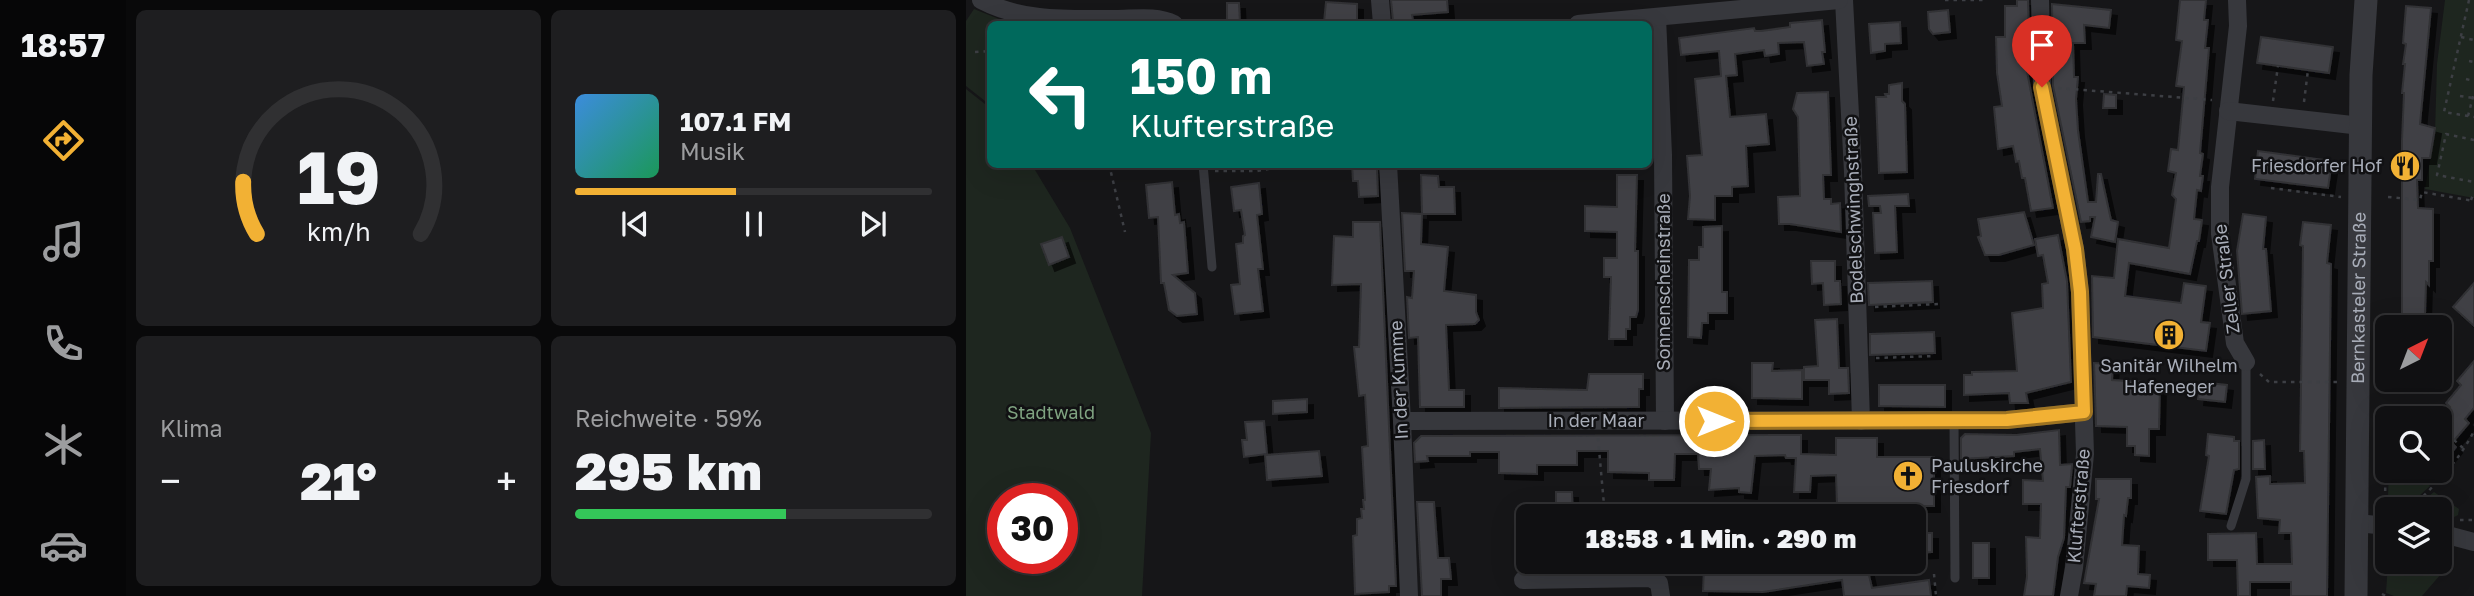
<!DOCTYPE html>
<html lang="de">
<meta charset="utf-8">
<style>
body{margin:0;font-family:"Golos Text",sans-serif;background:#1e1e20;color:#f1f3f6;height:100vh;display:flex;flex-direction:column;font-size:26px;white-space:nowrap}
*{box-sizing:border-box;margin:0}
p{font-size:23px;color:#9c9d9f}
.icon{flex:none;width:38px;height:38px;fill:none;stroke:currentColor;stroke-width:2;stroke-linecap:round;stroke-linejoin:round}
.map{position:relative;flex:1;overflow:hidden}
.sheet{display:flex;flex-direction:column;gap:10px;padding:10px;background:#09090a;width:840px}
.sheet>*{flex:none}
.top-card{position:absolute;left:21px;top:21px;width:665px;height:147px;border-radius:10px;box-shadow:0 7px 28px #0002,0 0 0 2px #303032;background:#00695c;color:#fff;overflow:hidden}
.needle{width:46px;rotate:42deg}
.buttons{position:absolute;left:1409px;top:315px;display:grid;gap:14px}
.buttons a{display:grid;place-items:center;width:77px;height:77px;border-radius:10px;background:#101012;box-shadow:0 7px 28px #0002,0 0 0 2px #303032;font-size:35px}
.speed{position:absolute;left:21px;top:483px;display:flex;gap:14px;font-size:35px;font-weight:700;text-align:center}
.speed>*{display:grid;place-content:center;width:91px;height:91px;border-radius:50%;background:#101012;box-shadow:0 7px 28px #0002,0 0 0 2px #303032;line-height:1}
.speed .limit{border:10px solid #d22;background:#fff;color:#111}
.pin{position:absolute;display:grid;place-items:center;width:60px;height:60px;color:#fff;margin:-72px -30px;border-radius:50% 50% 50% 0;rotate:-45deg;box-shadow:0 0 7px #0007}
.pin .icon{rotate:45deg}
.me{position:absolute;width:77px;margin:-38px;rotate:90deg;stroke-linejoin:round;filter:drop-shadow(0 0 5px #0008)}
.turn{display:flex;align-items:center;gap:24px;height:147px;padding:0 28px;font-size:32px}
.turn .icon{width:91px;height:91px;stroke-width:2.5}
.turn b{display:block;font-size:49px;line-height:60px}
.big{font-size:52px;font-weight:800;line-height:1.1}
.sheet .widget{flex:1;display:flex;flex-direction:column;justify-content:center;gap:10px;min-width:0;padding:0 24px;border-radius:10px;background:#1e1e20}
.sheet .dial{align-items:center;gap:0}
.dial svg{height:182px;overflow:visible;fill:none;stroke:#303032;stroke-width:7;stroke-linecap:round;text-anchor:middle}
.dial text{fill:#f1f3f6;stroke:none}
.song{display:flex;align-items:center;gap:21px}
.cover{width:84px;height:84px;border-radius:10px;background:linear-gradient(135deg,hsl(210 70% 55%),hsl(150 70% 35%))}
.played{height:7px;border-radius:4px;background:linear-gradient(90deg,#f2b134 45%,#303032 45%)}
.keys{display:flex;justify-content:space-around;direction:ltr}
.heat{display:flex;justify-content:space-between;align-items:center;font-size:38px;direction:ltr}
.charge{height:10px;border-radius:5px;background:linear-gradient(90deg,#34c759 59%,#303032 0)}
.sheet .tiles{flex:1;display:grid;gap:10px;grid-template-columns:repeat(2,1fr)}
.trip{position:absolute;left:550px;top:504px;width:410px;height:70px;border-radius:10px;background:#101012;box-shadow:0 7px 28px #0002,0 0 0 2px #303032;font-weight:800;line-height:70px;text-align:center}
main{display:flex;flex:1;min-height:0}
.tab-bar{display:flex;flex-direction:column;width:126px;justify-content:space-around;align-items:center;background:#060607;color:#9c9d9f}
.tab-bar .icon{width:49px;height:49px}
.tab-bar .selected{color:#f2b134}
.tab-bar b{font-size:32px;color:#f1f3f6}
.map>svg:first-child{display:block}
</style>
<main>
<nav class="tab-bar">
<b>18:57</b>
<svg class="icon selected" aria-label="directions" viewBox="0 0 24 24"><path d="M12 3l9 9-9 9-9-9zM9 14v-3h6M13 9l2 2-2 2"/></svg>
<svg class="icon" aria-label="music" viewBox="0 0 24 24"><path d="M9 18V5l10-2v13"/><circle cx="6" cy="18" r="3"/><circle cx="16" cy="16" r="3"/></svg>
<svg class="icon" aria-label="phone" viewBox="0 0 24 24"><path d="M5 4h4l2 5-3 2q2 4 5 5l2-3 5 2v4C11 20 4 13 5 4z"/></svg>
<svg class="icon" aria-label="climate" viewBox="0 0 24 24"><path d="M12 3v18M4 7l16 10M4 17L20 7"/></svg>
<svg class="icon" aria-label="car" viewBox="0 0 24 24"><path d="M5 17H2v-5l4-1 3-4h7l3 4 3 1v5h-3M9 17h6M6 11h13"/><circle cx="7" cy="17" r="2"/><circle cx="17" cy="17" r="2"/></svg>
</nav>
<section class="sheet">
<div class="tiles">
<div class="widget dial"><svg viewBox="0 0 100 80">
<path d="M14 69A42 42 0 1 1 86 69"/>
<path d="M14 69A42 42 0 0 1 8 46" stroke="#f2b134"/>
<text x="50" y="56" font-size="32" font-weight="700">19</text>
<text x="50" y="72" font-size="11">km/h</text>
</svg></div>
<div class="widget">
<div class="song"><i class="cover"></i><div><b>107.1 FM</b><p>Musik</p></div></div>
<div class="played"></div>
<div class="keys"><svg class="icon" aria-label="previous" viewBox="0 0 24 24"><path d="M18 5L8 12l10 7zM5 5v14"/></svg><svg class="icon" aria-label="pause" viewBox="0 0 24 24"><path d="M8 5v14M16 5v14"/></svg><svg class="icon" aria-label="next" viewBox="0 0 24 24"><path d="M6 5l10 7-10 7zM19 5v14"/></svg></div>
</div>
<div class="widget"><p>Klima</p>
<div class="heat"><a>−</a><b class="big">21°</b><a>+</a></div>
</div>
<div class="widget"><p>Reichweite · 59%</p><b class="big">295 km</b><div class="charge"></div></div>
</div>
</section>
<div class="map">
<svg width="1508" height="596" viewBox="0 0 1508 596">
<defs>
<filter id="shadow"><feDropShadow dx="6" dy="6" stdDeviation="0" flood-color="#0009"/></filter>
</defs>
<rect width="100%" height="100%" fill="#161618"/>
<!-- green -->
<g fill="#1e261f" fill-rule="evenodd">
<path d="M1479,0H1508V198L1459,189L1469,133L1471,64Z"/>
<path d="M8,9L38,21L53,24H24V105L0,86V21Z"/>
<path d="M0,89L24,108V164L66,165L104,228L185,433L176,596H0ZM37,499H96V558H37Z"/>
<path d="M1423,471H1447L1464,486L1442,506L1426,501L1422,496Z"/>
<path d="M1468,492L1493,509L1492,515L1488,517L1474,513V509L1454,508L1453,504Z"/>
<path d="M1474,553L1487,560L1456,596H1428L1420,593L1422,562H1474Z"/>
</g>
<!-- building -->
<g fill="#404145" stroke="#303034" stroke-width="2" filter="url(#shadow)">
<path d="M425,0H481L482,12L446,15L447,20L427,21Z"/>
<path d="M1051,0H1062L1064,65L1060,66L1087,208L1065,211L1059,178H1056L1053,161L1050,162L1047,146L1032,149L1028,107L1036,106L1031,73L1030,37H1039V6H1051Z"/>
<path d="M1214,0H1240L1238,20H1242L1239,48H1243L1234,153L1237,154L1234,176H1237L1235,191L1231,190L1228,219L1236,220L1233,241H1231L1224,274L1163,263L1159,296L1215,303L1218,283L1240,286L1235,322L1244,323L1240,351L1127,337L1126,276L1148,278L1152,239L1203,248L1210,199L1206,195L1210,173L1202,171L1205,149L1212,150L1218,87L1210,86L1216,41L1210,40Z"/>
<path d="M360,2L391,4V24L358,22Z"/>
<path d="M261,3H273L274,24H261Z"/>
<path d="M1086,4L1145,10L1143,28L1118,25L1119,43H1107L1108,77H1112L1110,99L1112,131L1122,202H1130L1132,174H1135L1145,220L1152,222L1149,242L1125,237L1129,217H1124V221L1115,222L1087,86Z"/>
<path d="M1440,6L1465,8L1454,124L1469,128L1464,158H1456V180H1451L1452,208L1467,209V261H1463V285L1460,282L1459,315H1455V327H1436V140L1438,93H1436L1439,64H1437L1440,44L1437,43Z"/>
<path d="M982,10L984,32L967,34L963,29L962,12Z"/>
<path d="M856,20L859,52H856L858,64L841,66L838,42L812,43L813,54L799,56L798,50L769,54L771,75L760,76L764,117L800,114L803,144L780,146L782,186L766,187V196H749V220L722,219L724,196L721,156L736,155L729,79L755,76L753,51L715,55L713,38L788,28L789,31H795L824,27V23Z"/>
<path d="M934,22L935,43L919,44V51L905,53L903,24Z"/>
<path d="M1295,37L1367,47L1363,73L1291,63Z"/>
<path d="M936,83V101L939,104L941,172L913,173L910,97H920L919,94H923V85Z"/>
<path d="M862,92L865,175H857L858,199H865V204L874,203L875,232L824,224H813L812,197L834,196L832,117L827,109L831,93Z"/>
<path d="M1138,94L1150,95V108H1137Z"/>
<path d="M1292,151L1366,161L1362,188L1289,179Z"/>
<path d="M386,164H406L407,168H411L412,196L393,197L392,181H387Z"/>
<path d="M455,175L472,176L473,187H488L489,214H456Z"/>
<path d="M651,175H671L669,251H672V310L670,317H664V329H660V339H643L645,277H638V258H651V232L619,231V206L651,207Z"/>
<path d="M206,182L209,215L213,214L214,223L218,222L222,273L207,275L229,293L231,314L211,316L203,310L198,283H195L192,217L183,218L180,185Z"/>
<path d="M293,183L296,214L291,215L297,269H292L297,311L269,314L265,285L274,284L270,244L277,243V236L279,235L275,210L268,211L265,187Z"/>
<path d="M942,194L943,206H929L931,252L909,253L907,213H915L914,206H903L902,196Z"/>
<path d="M1058,212L1068,245L1033,255H1019L1012,237L1015,236L1012,219Z"/>
<path d="M436,213L456,214L455,244L482,247L478,291L510,295V312L513,320L509,324L480,325L483,390H498V407H454L452,337L443,338L441,297L446,298L448,271H439Z"/>
<path d="M1277,214L1300,217L1297,249H1300L1305,311L1276,314L1271,251Z"/>
<path d="M387,222H414L430,586H423V592L389,594L387,536L391,535V519L396,518L395,509H398L397,500H399L396,447L402,446L399,395L393,396L388,347H393L395,284L366,285L368,236L387,237Z"/>
<path d="M1337,222L1365,225L1361,263L1365,264L1361,596H1325V582H1284V596H1272L1271,560H1242V534L1290,533L1291,564H1326L1325,533H1313L1314,520L1292,518L1290,477L1304,476V484L1339,483L1338,451H1334L1337,246L1334,245Z"/>
<path d="M756,226V292H761V313H742V323H736L735,338L722,337L723,260H733V247H737V227Z"/>
<path d="M1092,235L1101,281L1105,382L1060,393L1062,403H1044L1043,393L998,395V375H1006V372L1051,371L1046,313L1077,308L1076,284L1082,283L1077,255L1072,256L1069,239Z"/>
<path d="M96,237L103,257L83,265L75,244Z"/>
<path d="M845,261H869V281H874L875,304L858,305L857,283L846,284Z"/>
<path d="M966,281L967,302L903,305L902,283Z"/>
<path d="M1508,283V326L1487,307Z"/>
<path d="M871,319L873,368H882L883,393L863,394V380H838V367L852,366L849,320Z"/>
<path d="M968,332L969,353L904,355V334Z"/>
<path d="M1508,361V408L1499,419L1503,423L1486,443L1490,447L1474,467V420L1484,407L1480,403L1495,385L1491,381Z"/>
<path d="M786,363H807L806,371L836,370V399L786,398Z"/>
<path d="M1128,363L1147,364L1146,380L1194,383L1193,429H1183V456L1169,455V446H1161V427L1130,426Z"/>
<path d="M623,374H677V389H673V407L533,408V388L621,390Z"/>
<path d="M1234,382L1261,385L1259,402L1232,399Z"/>
<path d="M913,385H979V407L913,406Z"/>
<path d="M341,399V412L307,414V401Z"/>
<path d="M298,421L301,454L278,457L276,440H281L279,422Z"/>
<path d="M1093,430L1094,465L1106,464V466L1104,487H1100L1098,538L1092,557L1087,596H1058L1061,577L1060,537L1074,538L1075,504H1057V480L1077,481L1074,449L1048,452V456L995,459V438L999,434L1050,435Z"/>
<path d="M1242,434L1268,437V441H1273V469L1268,470L1260,514L1234,511L1243,456L1240,455Z"/>
<path d="M835,435V454L870,455V438H911V457H968V506H939V516H884V506H871L870,475L845,476L844,492H828L830,458H820L819,455L789,456L785,493L773,492V488L743,490L745,469H733L732,454H709L708,480H683V473L642,472V451H611V465H571V474L533,473V452H504V456H461L462,461L449,462L448,443L455,436Z"/>
<path d="M1298,440L1299,469H1287V441Z"/>
<path d="M353,451L356,476L301,480L299,455Z"/>
<path d="M1130,479H1165V498H1162L1160,516L1158,515L1156,545L1173,546L1172,574L1184,575L1183,588L1161,586L1160,596H1128L1130,584L1118,583L1133,499H1130Z"/>
<path d="M590,492H606L607,516H590Z"/>
<path d="M451,502H468L472,558H483L485,579H475V596H456Z"/>
<path d="M947,533H966V552L947,553Z"/>
<rect x="1007" y="543" width="16" height="35"/>
<path d="M741,562H800V564L823,562H900L906,588L963,580L965,596H878L876,580L797,592L737,591L738,566H741Z"/>
</g>
<g fill="none" stroke-linecap="round" stroke-linejoin="round">
<!-- path -->
<g stroke="#3d3f44" stroke-width="2.5" stroke-dasharray="3.5 5" stroke-linecap="butt">
<path d="M979,0H1021"/>
<path d="M1503,0L1478,112L1508,117"/>
<path d="M1495,37L1508,40"/>
<path d="M9,52L24,51"/>
<path d="M1503,61L1508,62"/>
<path d="M1500,79L1508,81"/>
<path d="M1092,88L1246,100"/>
<path d="M1494,96L1507,98"/>
<path d="M1307,101L1312,66"/>
<path d="M1338,102L1342,70"/>
<path d="M1502,116L1508,93"/>
<path d="M1508,140L1480,134L1471,175L1508,182"/>
<path d="M143,164L159,232"/>
<path d="M249,171H291L330,164"/>
<path d="M1305,188L1375,197"/>
<path d="M1422,197L1454,200L1456,192L1508,201"/>
<path d="M1505,200L1508,192"/>
<path d="M909,307L972,304"/>
<path d="M910,358L969,356"/>
<path d="M1294,374L1303,382H1372"/>
<path d="M632,438L639,516"/>
<path d="M1488,440L1498,449"/>
<path d="M1420,504L1445,508C1469,485 1493,461 1508,431"/>
<path d="M1419,508L1420,414"/>
<path d="M1494,520H1508"/>
<path d="M1417,543V553"/>
<path d="M968,574L970,596"/>
<path d="M1416,594L1420,596"/>
</g>
<!-- service -->
<g stroke="#37383d" stroke-width="9">
<path d="M237,164L246,267"/>
<path d="M988,420L989,578"/>
<path d="M1265,526L1280,479V362"/>
</g>
<!-- minor -->
<g stroke="#37383d" stroke-width="18">
<path d="M15,0C57,22 102,19 149,19C168,19 190,15 208,24"/>
<path d="M414,0L416,24"/>
<path d="M878,0L887,172L895,421"/>
<path d="M1074,0L1076,87L1109,249L1114,292L1119,454L1108,568L1103,596"/>
<path d="M1271,0L1272,26L1254,187V234L1269,343L1280,362"/>
<path d="M691,17L697,155L699,421"/>
<path d="M612,24L873,0"/>
<path d="M1262,111L1395,126"/>
<path d="M422,164L436,421L443,596"/>
<path d="M436,421L1041,420L1118,412"/>
<path d="M1391,523L1421,526"/>
<path d="M1474,533L1508,542"/>
<path d="M557,580L684,578L693,583L695,596"/>
</g>
<!-- tertiary -->
<path stroke="#37383d" stroke-width="23" id="s1" d="M1390,596L1395,75L1400,0"/>
</g>
<g fill="none" stroke-linecap="round" stroke-linejoin="round">
<!-- route casing -->
<g stroke="#9d7322" stroke-width="18">
<path id="route" d="M748,421L1041,420L1118,412L1114,292L1109,249L1076,87"/>
</g>
<!-- route -->
<use href="#route" stroke="#f2b134" stroke-width="12"/>
</g>
<!-- icons -->
<defs>
<g id="restaurant-disc" transform="scale(1.575)"><circle r="9.5" fill="#f2b134" stroke="#111113"/><path d="M-5-6h1v4h1v-4h1v4h1v-4h1v5L-1.5 .5V6h-2V.5L-5-1ZM5-6V6H3V1.5H1.5Q1.5-4 5-6Z" fill="#111"/></g>
<g id="building-disc" transform="scale(1.575)"><circle r="9.5" fill="#f2b134" stroke="#111113"/><path d="M-4-6H4V6H1V3H-1V6H-4ZM-2.5-4.3h1.7v1.8h-1.7ZM.8-4.3h1.7v1.8H.8ZM-2.5-1h1.7V.8h-1.7ZM.8-1h1.7V.8H.8Z" fill="#111"/></g>
<g id="church-disc" transform="scale(1.575)"><circle r="9.5" fill="#f2b134" stroke="#111113"/><path d="M-1.2-6h2.4v3.5h3.3v2.4h-3.3V6h-2.4V-.1h-3.3v-2.4h3.3Z" fill="#111"/></g>
</defs>
<g fill-rule="evenodd">
<use href="#restaurant-disc" x="1439" y="166"/>
<use href="#building-disc" x="1203" y="335"/>
<use href="#church-disc" x="942" y="476"/>
</g>
<g text-anchor="middle" stroke-width="5" stroke-linejoin="round" paint-order="stroke">
<!-- poi labels -->
<g font-size="18" fill="#a8adb8" stroke="#111113" text-anchor="end">
<text x="1416" y="172">Friesdorfer Hof</text>
<text x="1203" y="372" text-anchor="middle">Sanitär Wilhelm<tspan x="1203" dy="21">Hafeneger</tspan></text>
<text x="965" y="472" text-anchor="start">Pauluskirche<tspan x="965" dy="21">Friesdorf</tspan></text>
</g>
<!-- street labels -->
<g font-size="18" fill="#a8adb8" stroke="#111113">
<text transform="translate(888 210) rotate(-92)" y="6">Bodelschwinghstraße</text>
<text transform="translate(1261 279) rotate(-97)" y="6">Zeller Straße</text>
<text transform="translate(698 282) rotate(-90)" y="6">Sonnenscheinstraße</text>
<text dy="6" stroke="none"><textPath href="#s1" startOffset="298">Bernkasteler Straße</textPath></text>
<text transform="translate(433 380) rotate(-93)" y="6">In der Kumme</text>
<text x="630" y="427">In der Maar</text>
<text transform="translate(1113 506) rotate(-85)" y="6">Klufterstraße</text>
</g>
<!-- park labels -->
<g font-size="18" fill="#7fa381" stroke="#111113">
<text x="85" y="419">Stadtwald</text>
</g>
</g>
</svg>
<div class="buttons">
<a><svg class="needle" viewBox="-14 -14 28 28"><path d="M0-13l5 13h-10z" fill="#e53935"/><path d="M0 13l5-13h-10z" fill="#9c9d9f"/></svg></a>
<a><svg class="icon" aria-label="search" viewBox="0 0 24 24"><circle cx="10" cy="10" r="6"/><path d="M15 15l6 6"/></svg></a>
<a><svg class="icon" aria-label="layers" viewBox="0 0 24 24"><path d="M12 4l9 5-9 5-9-5zM3 14l9 5 9-5"/></svg></a>
</div>
<div class="speed"><div class="limit">30</div></div>
<div class="pin" style="left:1076px;top:87px;background:#d93025"><svg class="icon" aria-label="arrive" viewBox="0 0 24 24"><path d="M6 21V4h12l-3 4 3 4H6"/></svg></div>
<svg class="me" style="left:748px;top:421px" viewBox="-20 -20 40 40"><circle r="17" fill="#f2b134" stroke="#fff" stroke-width="3"/><path d="M0-11L8 9 0 5-8 9z" fill="#fff"/></svg>
<div class="trip">18:58 · 1 Min. · 290 m</div>
<div class="top-card">
<div class="turn"><svg class="icon" aria-label="left" viewBox="0 0 24 24"><path d="M17 20v-9H6M10 6l-5 5 5 5"/></svg><div><b>150 m</b>Klufterstraße</div></div>
</div>
</div>
</main>
